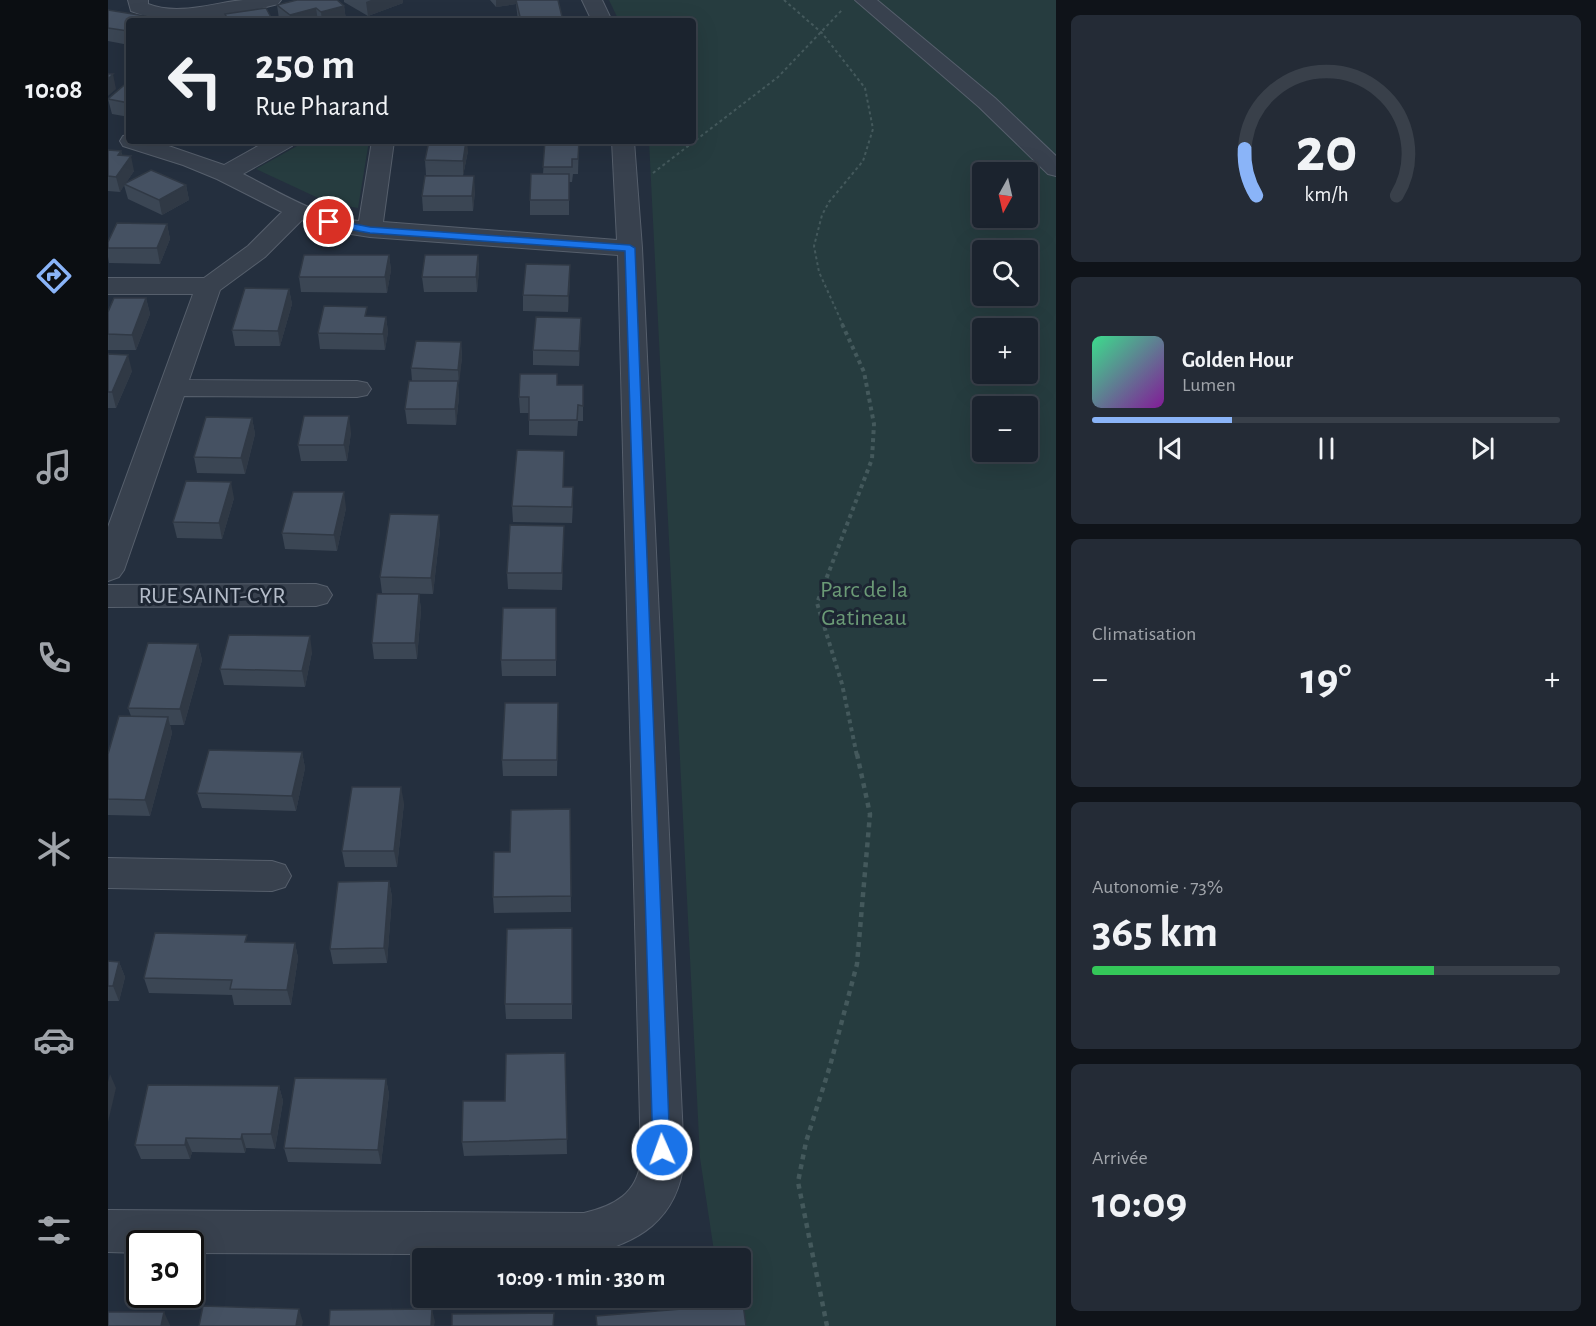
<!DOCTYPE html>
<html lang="fr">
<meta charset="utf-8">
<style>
body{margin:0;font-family:"Alegreya Sans",sans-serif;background:#242b36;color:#f1f3f6;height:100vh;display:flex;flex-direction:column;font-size:22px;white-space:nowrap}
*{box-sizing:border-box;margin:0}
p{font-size:20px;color:#a0a4aa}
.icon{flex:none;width:33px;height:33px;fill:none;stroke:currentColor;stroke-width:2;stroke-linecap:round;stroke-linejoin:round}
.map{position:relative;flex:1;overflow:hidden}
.details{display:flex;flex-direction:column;gap:15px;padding:15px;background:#0f1319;width:540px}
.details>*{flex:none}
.top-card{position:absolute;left:18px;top:18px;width:570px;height:126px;border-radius:6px;box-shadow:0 6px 24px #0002,0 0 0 2px #39404a;background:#1b232e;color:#f1f3f6;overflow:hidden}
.needle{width:39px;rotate:188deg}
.fabs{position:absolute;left:864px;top:162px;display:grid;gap:12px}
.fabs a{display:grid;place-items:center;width:66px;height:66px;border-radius:6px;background:#1b232e;box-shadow:0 6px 24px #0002,0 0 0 2px #39404a;font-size:30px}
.speed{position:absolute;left:18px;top:1230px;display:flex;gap:12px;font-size:30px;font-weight:700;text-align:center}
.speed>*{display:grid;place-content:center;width:78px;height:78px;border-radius:50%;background:#1b232e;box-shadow:0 6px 24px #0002,0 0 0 2px #39404a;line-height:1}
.speed .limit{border:3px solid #111;border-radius:9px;background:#fff;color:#111}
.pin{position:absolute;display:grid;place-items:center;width:51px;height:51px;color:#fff;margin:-26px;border:3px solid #fff;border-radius:50%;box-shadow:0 2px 6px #0007}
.me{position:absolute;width:66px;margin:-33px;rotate:358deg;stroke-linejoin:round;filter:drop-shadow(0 0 4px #0008)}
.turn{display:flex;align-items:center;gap:21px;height:126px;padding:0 30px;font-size:27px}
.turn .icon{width:78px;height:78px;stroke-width:2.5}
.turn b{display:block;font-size:42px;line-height:51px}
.big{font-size:45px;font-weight:600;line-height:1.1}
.details .card{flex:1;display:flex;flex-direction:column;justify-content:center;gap:9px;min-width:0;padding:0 21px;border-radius:9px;background:#242b36}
.details .dial{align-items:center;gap:0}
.dial svg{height:156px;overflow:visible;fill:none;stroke:#39404a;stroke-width:7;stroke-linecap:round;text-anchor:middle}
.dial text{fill:#f1f3f6;stroke:none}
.song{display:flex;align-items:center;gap:18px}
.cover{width:72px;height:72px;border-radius:9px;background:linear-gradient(135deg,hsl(150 70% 55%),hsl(290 70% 35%))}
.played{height:6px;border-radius:3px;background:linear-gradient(90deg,#8ab4f8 30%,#39404a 30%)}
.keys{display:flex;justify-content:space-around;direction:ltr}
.heat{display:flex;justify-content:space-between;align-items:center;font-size:33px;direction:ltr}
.charge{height:9px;border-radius:4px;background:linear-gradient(90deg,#34c759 73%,#39404a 0)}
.trip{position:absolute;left:304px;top:1248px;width:339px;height:60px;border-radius:6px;background:#1b232e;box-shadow:0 6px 24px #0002,0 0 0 2px #39404a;font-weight:600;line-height:60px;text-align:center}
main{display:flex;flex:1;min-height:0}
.dock{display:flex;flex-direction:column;width:108px;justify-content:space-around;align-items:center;background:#0b0e12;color:#a0a4aa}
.dock .icon{width:42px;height:42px}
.dock .active{color:#8ab4f8}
.dock b{font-size:27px;color:#f1f3f6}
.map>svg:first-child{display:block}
</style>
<main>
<nav class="dock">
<b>10:08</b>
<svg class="icon active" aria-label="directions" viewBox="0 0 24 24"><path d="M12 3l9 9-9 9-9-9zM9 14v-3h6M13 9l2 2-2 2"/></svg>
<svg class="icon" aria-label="music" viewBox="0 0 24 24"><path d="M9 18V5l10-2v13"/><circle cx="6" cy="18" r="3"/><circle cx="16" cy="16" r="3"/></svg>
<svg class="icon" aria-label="phone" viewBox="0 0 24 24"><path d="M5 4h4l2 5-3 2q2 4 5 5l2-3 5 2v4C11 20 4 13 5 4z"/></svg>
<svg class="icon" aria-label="climate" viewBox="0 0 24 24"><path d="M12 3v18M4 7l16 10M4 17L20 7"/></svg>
<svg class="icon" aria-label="car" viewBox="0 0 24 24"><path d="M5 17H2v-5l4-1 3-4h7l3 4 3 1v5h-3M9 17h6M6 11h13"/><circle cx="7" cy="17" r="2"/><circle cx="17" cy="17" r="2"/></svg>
<svg class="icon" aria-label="filters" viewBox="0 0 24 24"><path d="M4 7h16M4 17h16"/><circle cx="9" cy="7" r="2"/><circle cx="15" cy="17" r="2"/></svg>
</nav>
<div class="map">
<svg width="948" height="1326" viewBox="0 0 948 1326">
<rect width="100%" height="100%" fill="#242f3e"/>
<!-- green -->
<g fill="#263c3f" fill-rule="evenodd">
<path d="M501,0H948V1326H618L613,1298H633V1258H607L592,1158L541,141H585V21H511ZM874,172H920V218H874ZM874,250H920V296H874ZM874,328H920V374H874ZM874,406H920V452H874Z"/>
<path d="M198,141H261L250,208L221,203L148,169Z"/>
</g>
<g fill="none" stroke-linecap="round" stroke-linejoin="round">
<!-- minor casing -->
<g stroke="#565f6c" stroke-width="2">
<g id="minor">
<path d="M20,0H40V4C70,16 104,3 135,0C147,0 160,0 173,0L170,4C123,16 69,30 23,11Z"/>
<path d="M474,0H494L504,21H484Z"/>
<path d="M21,135V141H46L116,165L159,141H187L184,146L135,174C169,191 212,218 251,221L264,141H286L275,222L509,240L504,141H526L534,248L576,1160C570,1220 530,1244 476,1255L82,1253V1244H32V1253L0,1252V1210L476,1213C506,1206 529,1194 533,1160L510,255L262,237L230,232L194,220L157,257L112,290L81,380L249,381L259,383L263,389L259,395L249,397L76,396L16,570L11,577L0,581V527L85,294H0V278H96L140,246L174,212L109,179L75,165L15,146L12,141L15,136Z"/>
<path d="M208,584L219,587L224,595L219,603L208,606L0,607V585Z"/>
<path d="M0,858L164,861L177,865L183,876L177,887L164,891L0,888Z"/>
</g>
</g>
<!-- tertiary casing -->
<g stroke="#565f6c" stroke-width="2">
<path id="tertiary" d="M747,0H769L887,98L948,156V176L940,174L871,107Z"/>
</g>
<!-- path-far2 -->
<g stroke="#44595c" stroke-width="2" stroke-dasharray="3 3" stroke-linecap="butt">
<path d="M676,0L714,33L757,88L765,129L755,161L721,202L714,215L706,246L711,272L735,325"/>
<path d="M545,173L670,77L734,10"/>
</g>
<!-- path-far1 -->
<path stroke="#44595c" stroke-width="4" stroke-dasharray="4 4" stroke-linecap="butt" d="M734,324L756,372L766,424L764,459L709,603L734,684L749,756"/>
<!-- path -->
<path stroke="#44595c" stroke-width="4.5" stroke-dasharray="5 5" stroke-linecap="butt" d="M719,1326L690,1182L698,1142L722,1066L749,964L762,814L749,754"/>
<!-- minor -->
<use href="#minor" fill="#38414e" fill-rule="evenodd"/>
<!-- tertiary -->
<use href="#tertiary" fill="#38414e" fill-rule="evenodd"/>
</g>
<!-- wall -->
<g fill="#3b4654">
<path d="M236,0H295V3L260,16L236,2Z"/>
<path d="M382,0H450L455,21H410L408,4L388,7Z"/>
<path d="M169,5L236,6L238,20L234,21H174L171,19Z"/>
<path d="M0,10L21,21V45L0,41Z"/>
<path d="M21,81V117L4,114L0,99Z"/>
<path d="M107,141H122L116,144Z"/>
<path d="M432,141H471L470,174H465L464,182H461V215H422V200L435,174L437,145H432Z"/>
<path d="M0,150L13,151L14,155L26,171L17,184L78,185L81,200L54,215L20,199L16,185L12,192L0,191Z"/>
<path d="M360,151L355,176L318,175L317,160Z"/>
<path d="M367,191L365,211H315L314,196Z"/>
<path d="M59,224L62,239L52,264L1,263L0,257V242Z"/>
<path d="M281,255L283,270L279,293L193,292L191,277Z"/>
<path d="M370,255L371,270L369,292H316L314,277Z"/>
<path d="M462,265V281L460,312L415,311V295Z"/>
<path d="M181,289L184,304L172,346H127L124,330Z"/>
<path d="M38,298L42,314L28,350H0V312Z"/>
<path d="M261,317H278L280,332L277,350L212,349L210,333Z"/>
<path d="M473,333L471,366L425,365V350Z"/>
<path d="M353,342L354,358L350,385L351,397L348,425L299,424L297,409L304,381L303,368Z"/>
<path d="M0,354L24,371L8,408H0Z"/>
<path d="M449,385H475V421H470L469,436L421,435V413H412L411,397Z"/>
<path d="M144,418L147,434L137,474L89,473L86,457Z"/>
<path d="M243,432L239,461H193L190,445Z"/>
<path d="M456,467L455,487L465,503L464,523L405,522L404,506Z"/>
<path d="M126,498L114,539L69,538L65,522Z"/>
<path d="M238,508L229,551L177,549L174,533Z"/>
<path d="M456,526L454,590L400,589L399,573Z"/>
<path d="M332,531L325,594L274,593L272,577Z"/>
<path d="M311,594L313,610L309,659H266L264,643Z"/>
<path d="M448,608V676H394L393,660Z"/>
<path d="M90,644L94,660L76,725H62L64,733L42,816L0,815V754L23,716L20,708Z"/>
<path d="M204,652L197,687L116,685L112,669Z"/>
<path d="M450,719L449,776H395L394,760Z"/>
<path d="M194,752L197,768L188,811L94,808L89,793Z"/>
<path d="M296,803L289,867H237L234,851Z"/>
<path d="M462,809L463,912L386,913L385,897Z"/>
<path d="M281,881L284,897L279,963L225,964L222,949Z"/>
<path d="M464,928V1019H398L397,1004Z"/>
<path d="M141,942L187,943L190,958L183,1005H126L124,995L41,993L36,978Z"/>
<path d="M0,961L11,962L17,977L11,1001H0Z"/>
<path d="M457,1053L459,1154L356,1156L354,1142Z"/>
<path d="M278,1079L281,1094L273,1164L180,1162L176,1148Z"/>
<path d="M171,1086L175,1101L167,1149L138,1148L137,1153L84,1152L82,1159H33L27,1145Z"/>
</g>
<!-- shaded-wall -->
<g fill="#303945">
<path d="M263,0H295V3L260,16L258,2Z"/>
<path d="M388,0H408V4L388,7Z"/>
<path d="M236,6L238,20L234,21H214L213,12Z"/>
<path d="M208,8L210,21H182V15Z"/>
<path d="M37,16L38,21H32Z"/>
<path d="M5,74L8,89L0,96V79Z"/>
<path d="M116,141H122L116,144Z"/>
<path d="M358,141H359L360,151L355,176V161Z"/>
<path d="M13,151L16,165L23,156L26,171L12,192L8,177L10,155Z"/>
<path d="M366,176L367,191L365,211L364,196Z"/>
<path d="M78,185L81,200L54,215L51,200Z"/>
<path d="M59,224L62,239L52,264L49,248Z"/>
<path d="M281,255L283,270L279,293L277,277Z"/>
<path d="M370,255L371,270L369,292L368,277Z"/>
<path d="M462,265V281L460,312V296Z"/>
<path d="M181,289L184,304L172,346L170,331Z"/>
<path d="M38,298L42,314L28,350L24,335Z"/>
<path d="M278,317L280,332L277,350L275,334Z"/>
<path d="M473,318V333L471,366V351Z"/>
<path d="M353,342L354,358L351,385L350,370Z"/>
<path d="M20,355L24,371L8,408L4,392Z"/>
<path d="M350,381L351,397L348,425L347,409Z"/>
<path d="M241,416L243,432L239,461L236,445Z"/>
<path d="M144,418L147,434L137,474L133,458Z"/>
<path d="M123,482L126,498L114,539L111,523Z"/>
<path d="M236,492L238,508L229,551L226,535Z"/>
<path d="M331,515L332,531L325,594L323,578Z"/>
<path d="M456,526V542L454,590V573Z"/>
<path d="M311,594L313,610L309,659L307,643Z"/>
<path d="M202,636L204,652L197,687L194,671Z"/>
<path d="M90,644L94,660L76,725L72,709Z"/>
<path d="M60,717L64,733L42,816L37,800Z"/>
<path d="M194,752L197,768L188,811L184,796Z"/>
<path d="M293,787L296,803L289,867L286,851Z"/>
<path d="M281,881L284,897L279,963L276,948Z"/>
<path d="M187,943L190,958L183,1005L179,990Z"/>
<path d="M11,962L17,977L11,1001L5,986Z"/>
<path d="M2,1074L8,1088L0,1122V1082Z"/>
<path d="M278,1079L281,1094L273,1164L270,1150Z"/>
<path d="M171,1086L175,1101L167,1149L163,1134Z"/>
<path d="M134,1134L138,1148L137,1153L133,1139Z"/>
<path d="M78,1138L84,1152L82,1159L77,1145Z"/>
<path d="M191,1309L195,1322L194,1326H188Z"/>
<path d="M324,1309L327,1322L326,1326H323Z"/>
<path d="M56,1312L62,1325V1326H53Z"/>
</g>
<!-- building -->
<g fill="#455162" stroke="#303945" stroke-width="1.5">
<path d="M189,0H229L236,6L213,12L208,8L182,15L169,5Z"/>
<path d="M408,0H450L455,21H413Z"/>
<path d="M158,8L165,21H121L117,14Z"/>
<path d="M0,10L37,16L32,21H21V30L20,31L0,28Z"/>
<path d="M98,17L97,21H46V20Z"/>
<path d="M0,74H5L0,79Z"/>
<path d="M21,81V103L0,99Z"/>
<path d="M321,141H358L355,161L317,160Z"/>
<path d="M437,141H471L470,159H464V167H435Z"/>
<path d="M0,150L13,151L10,155L23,156L8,177L0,176Z"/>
<path d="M43,170L78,185L51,200L16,184Z"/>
<path d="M423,174H461V200H422Z"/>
<path d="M317,176H366L364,196H314Z"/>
<path d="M9,223L59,224L49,248H0V242Z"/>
<path d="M196,255H281L277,277H191Z"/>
<path d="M317,255H370L368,277H314Z"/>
<path d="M418,264L462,265L460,296L415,295Z"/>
<path d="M137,288L181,289L170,331L124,330Z"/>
<path d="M6,298H38L24,335L0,334V312Z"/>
<path d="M216,306L259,307L257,316L278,317L275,334L210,333Z"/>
<path d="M428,317L473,318L471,351L425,350Z"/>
<path d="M308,341L353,342L350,370L303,368Z"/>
<path d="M0,354L20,355L4,392H0Z"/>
<path d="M412,374H449V385H475V406L470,405L469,420H421V397H411Z"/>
<path d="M301,381H350L347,409H297Z"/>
<path d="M196,416H241L236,445H190Z"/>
<path d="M98,417L144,418L133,458L86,457Z"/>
<path d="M409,450L456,451L455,487H465L464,507L404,506Z"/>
<path d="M78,481L123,482L111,523L65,522Z"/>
<path d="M185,492H236L226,535L174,533Z"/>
<path d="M282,514L331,515L323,578L272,577Z"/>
<path d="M402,525L456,526L454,573H399Z"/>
<path d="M269,594H311L307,643H264Z"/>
<path d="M395,608H448V660H393Z"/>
<path d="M121,635L202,636L194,671L112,669Z"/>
<path d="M40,643L90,644L72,709L20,708Z"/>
<path d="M397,703H450L449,760H394Z"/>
<path d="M11,716L60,717L37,800L0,799V754Z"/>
<path d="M101,750L194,752L184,796L89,793Z"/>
<path d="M244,787H293L286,851H234Z"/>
<path d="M462,809L463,896L385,897L386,852H402L403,810Z"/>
<path d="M281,881L276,948L222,949L230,882Z"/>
<path d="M464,928V1004H397L399,929Z"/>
<path d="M47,933L139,935L137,942L187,943L179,990L122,989L124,980L36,978Z"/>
<path d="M0,961L11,962L5,986H0Z"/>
<path d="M457,1053L459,1139L354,1142L355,1101H397L398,1054Z"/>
<path d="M187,1078L278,1079L270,1150L176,1148Z"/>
<path d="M40,1085L171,1086L163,1134H134L133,1139L78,1138L77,1145H27Z"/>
<path d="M635,1304L638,1326H489L488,1316Z"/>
<path d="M95,1306L191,1309L188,1326H91Z"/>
<path d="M324,1309L323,1326H221L222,1310Z"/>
<path d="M0,1312H56L53,1326H0Z"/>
<path d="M446,1313L445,1326H344V1314Z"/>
</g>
<!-- route -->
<path fill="#1a73e8" stroke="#114b97" stroke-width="1.5" d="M221,219L262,227L522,245L527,248L562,1150L560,1156L554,1158L547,1156L545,1150L517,251L262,233L218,225V220Z"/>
<g text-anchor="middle" stroke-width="6" stroke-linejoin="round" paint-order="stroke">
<!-- park labels -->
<g font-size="24" fill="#6b9a76" stroke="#1d2633">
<text x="756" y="597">Parc de la<tspan x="756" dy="28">Gatineau</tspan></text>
</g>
<!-- street labels -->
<g font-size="24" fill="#b4bcc9" stroke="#1d2633">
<text x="104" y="603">RUE SAINT-CYR</text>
</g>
</g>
</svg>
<div class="fabs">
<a><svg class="needle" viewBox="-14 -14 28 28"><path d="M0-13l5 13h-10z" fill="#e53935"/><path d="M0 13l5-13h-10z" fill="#a0a4aa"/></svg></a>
<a><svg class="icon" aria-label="search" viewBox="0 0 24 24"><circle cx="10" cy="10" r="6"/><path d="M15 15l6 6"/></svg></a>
<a>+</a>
<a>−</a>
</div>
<div class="speed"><div class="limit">30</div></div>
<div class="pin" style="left:221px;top:222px;background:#d93025"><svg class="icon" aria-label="arrive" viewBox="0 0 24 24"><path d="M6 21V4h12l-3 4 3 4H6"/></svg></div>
<svg class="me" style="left:554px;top:1150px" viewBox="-20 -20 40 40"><circle r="17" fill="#1a73e8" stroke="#fff" stroke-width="3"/><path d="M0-11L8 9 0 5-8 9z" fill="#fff"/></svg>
<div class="trip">10:09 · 1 min · 330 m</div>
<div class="top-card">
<div class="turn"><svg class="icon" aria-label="left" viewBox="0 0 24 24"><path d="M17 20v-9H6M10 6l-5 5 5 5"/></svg><div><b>250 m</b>Rue Pharand</div></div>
</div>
</div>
<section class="details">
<div class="card dial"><svg viewBox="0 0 100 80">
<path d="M14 69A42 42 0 1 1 86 69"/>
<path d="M14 69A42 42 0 0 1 8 45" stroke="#8ab4f8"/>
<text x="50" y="56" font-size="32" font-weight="700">20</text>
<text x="50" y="72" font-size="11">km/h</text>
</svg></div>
<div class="card">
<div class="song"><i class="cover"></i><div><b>Golden Hour</b><p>Lumen</p></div></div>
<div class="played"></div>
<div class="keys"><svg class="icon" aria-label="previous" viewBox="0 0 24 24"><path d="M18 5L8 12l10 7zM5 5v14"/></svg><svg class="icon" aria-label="pause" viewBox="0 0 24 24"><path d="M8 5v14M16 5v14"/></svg><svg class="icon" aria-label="next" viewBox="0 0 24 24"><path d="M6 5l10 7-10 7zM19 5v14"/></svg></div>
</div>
<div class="card"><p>Climatisation</p>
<div class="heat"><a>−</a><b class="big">19°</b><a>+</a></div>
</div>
<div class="card"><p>Autonomie · 73%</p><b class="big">365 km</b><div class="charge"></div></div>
<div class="card"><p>Arrivée</p><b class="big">10:09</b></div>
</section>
</main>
